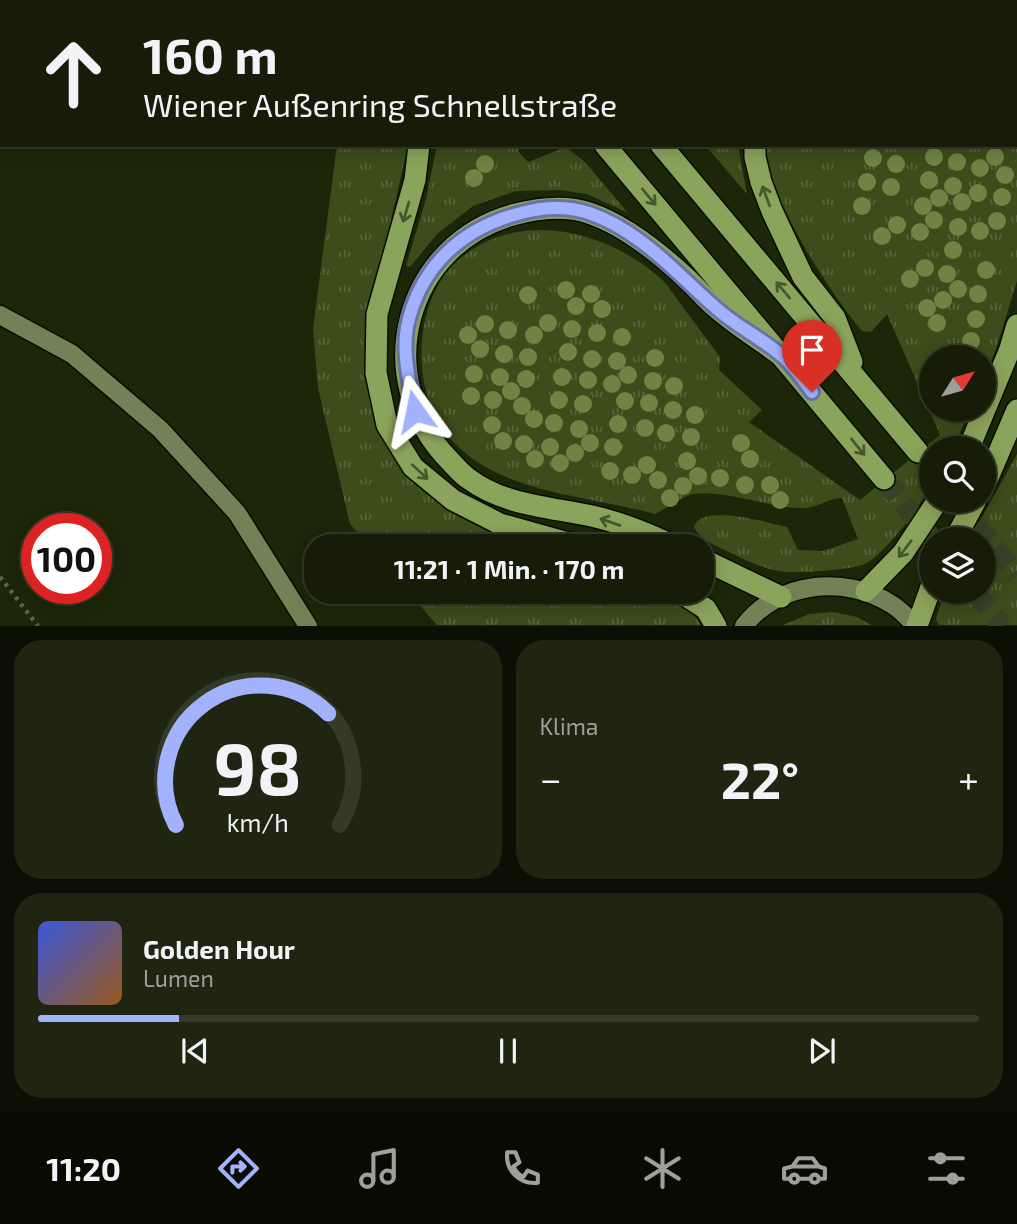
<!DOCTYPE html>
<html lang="de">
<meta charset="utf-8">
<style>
body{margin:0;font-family:"Exo 2",sans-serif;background:#1f2511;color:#f1f3f6;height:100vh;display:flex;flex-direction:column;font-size:26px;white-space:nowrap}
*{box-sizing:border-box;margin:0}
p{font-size:23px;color:#9ea19b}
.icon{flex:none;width:38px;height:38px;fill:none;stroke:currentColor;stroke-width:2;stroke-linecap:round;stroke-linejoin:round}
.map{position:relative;height:626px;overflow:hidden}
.side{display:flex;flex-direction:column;gap:14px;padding:14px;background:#0c0f04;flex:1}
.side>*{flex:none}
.guide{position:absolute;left:0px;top:0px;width:1018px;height:147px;box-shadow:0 4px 18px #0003,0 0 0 2px #353a28;background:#161c07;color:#f1f3f6;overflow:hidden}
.needle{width:46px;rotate:53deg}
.controls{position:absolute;left:919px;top:345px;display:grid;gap:14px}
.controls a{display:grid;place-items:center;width:77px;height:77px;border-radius:50%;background:#161c07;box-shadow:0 4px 18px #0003,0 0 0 2px #353a28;font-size:35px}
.speed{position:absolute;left:21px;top:513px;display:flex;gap:14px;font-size:35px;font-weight:700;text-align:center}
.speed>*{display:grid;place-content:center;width:91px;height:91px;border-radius:50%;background:#161c07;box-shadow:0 4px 18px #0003,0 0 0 2px #353a28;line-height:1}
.speed .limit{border:10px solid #d22;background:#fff;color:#111}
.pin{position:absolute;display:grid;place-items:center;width:60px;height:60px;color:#fff;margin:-72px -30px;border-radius:50% 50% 50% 0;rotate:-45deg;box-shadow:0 0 7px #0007}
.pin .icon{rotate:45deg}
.me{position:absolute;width:77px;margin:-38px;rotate:348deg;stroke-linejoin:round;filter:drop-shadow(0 0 5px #0008)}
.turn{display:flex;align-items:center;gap:24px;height:147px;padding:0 28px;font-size:32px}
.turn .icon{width:91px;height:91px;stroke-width:2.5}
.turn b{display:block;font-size:49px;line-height:60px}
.big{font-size:52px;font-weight:700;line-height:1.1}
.side .tile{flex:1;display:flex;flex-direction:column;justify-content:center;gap:10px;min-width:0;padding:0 24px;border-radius:28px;background:#1f2511}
.side .dial{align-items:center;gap:0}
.dial svg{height:182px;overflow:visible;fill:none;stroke:#353a28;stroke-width:7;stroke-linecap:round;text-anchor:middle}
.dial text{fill:#f1f3f6;stroke:none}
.song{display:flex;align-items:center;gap:21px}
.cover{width:84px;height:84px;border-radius:10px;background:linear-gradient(135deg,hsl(230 70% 55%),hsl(30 70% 35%))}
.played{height:7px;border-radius:4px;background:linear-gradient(90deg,#a2b2fd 15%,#353a28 15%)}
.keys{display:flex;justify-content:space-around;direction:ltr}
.heat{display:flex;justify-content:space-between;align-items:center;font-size:38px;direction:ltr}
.side .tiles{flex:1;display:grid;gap:14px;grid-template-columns:1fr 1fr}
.tile:last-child{grid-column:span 2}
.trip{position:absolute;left:304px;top:534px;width:410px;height:70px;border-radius:28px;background:#161c07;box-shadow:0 4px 18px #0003,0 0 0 2px #353a28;font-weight:700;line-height:70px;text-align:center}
.menu{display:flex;height:112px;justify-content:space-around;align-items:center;background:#090b03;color:#9ea19b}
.menu .icon{width:49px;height:49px}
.menu .current{color:#a2b2fd}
.menu b{font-size:32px;color:#f1f3f6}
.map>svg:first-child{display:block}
</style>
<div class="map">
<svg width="1017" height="626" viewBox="0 0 1017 626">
<defs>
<pattern id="grass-tufts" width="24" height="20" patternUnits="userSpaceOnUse" patternTransform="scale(1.75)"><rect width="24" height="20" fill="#3c4c1a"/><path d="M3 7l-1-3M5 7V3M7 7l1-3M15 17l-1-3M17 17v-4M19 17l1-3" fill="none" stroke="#57653a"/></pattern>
</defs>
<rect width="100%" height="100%" fill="#1d2609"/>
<!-- grass -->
<g fill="url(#grass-tufts)">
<path d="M239,0H395V2H240Z"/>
<path d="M582,0H811L583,2Z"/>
<path d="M1017,67V281L996,349L984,378V357H931V410H970L953,448H931C931,459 932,470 931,481C928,499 882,557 865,564C850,570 794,574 778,571C762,568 748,561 733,554C719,547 701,541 694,527C702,502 767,523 787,527L798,550L823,551L858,539L842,498C829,498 818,507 806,508C770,509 726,489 693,494C681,497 667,508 655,514C597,498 529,495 477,462C464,453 449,439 440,425C411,381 416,298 456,262C515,208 604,229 659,277C667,283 673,294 679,302C693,320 706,339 720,357L719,370L762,410L749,422L860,500L940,435L887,314L871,332L862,331C829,291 767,197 766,145H1017Z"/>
<path d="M337,145H408L367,327L407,470L428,493L449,510L489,530L545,546H369L350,524L318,388L313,329Z"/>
<path d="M437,145H521L518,151L528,162L566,147L585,162L628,213L587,194L561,190L516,191L473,206L437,234L410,267L406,266L426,199Z"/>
<path d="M705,145H738L747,194Z"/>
<path d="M1017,454V625H939L936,619L944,592H984V539H970Z"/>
<path d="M408,592H663L690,610L701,625H437Z"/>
<path d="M833,612L857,617L871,625H783L809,614Z"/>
</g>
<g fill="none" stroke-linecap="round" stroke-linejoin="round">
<!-- motorway-tunnel -->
<g stroke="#384126" stroke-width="21" stroke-dasharray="21 10" stroke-linecap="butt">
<path d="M918,452L931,469"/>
<path d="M884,479L932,539"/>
<path d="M956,500L1017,576"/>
<path d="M975,592L1002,626"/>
</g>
<!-- secondary casing -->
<g stroke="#070f00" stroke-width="21">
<g id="secondary">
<path d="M0,315L72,354L160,429L237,513L308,626"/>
<path d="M744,626C778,581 846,575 891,604C900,609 908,618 916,626"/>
</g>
</g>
<!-- motorway casing -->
<g stroke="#070f00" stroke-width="24">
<g id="motorway">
<path d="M403,0L404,2"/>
<path d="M482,0L484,2"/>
<path d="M538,0L540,2"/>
<path d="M917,0L927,2"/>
<path d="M1001,0L1004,2"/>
<path d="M874,2L880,0"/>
<path d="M1017,53V54"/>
<path d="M419,145L415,180L377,314L376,373L387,425L413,467L453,500L500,524L579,546"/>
<path d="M605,145L884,479"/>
<path d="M661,145L918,452"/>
<path d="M755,145V157L761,182L772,211L803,277L835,318L852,362"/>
<path d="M969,448L1010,349L1017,325"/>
<path d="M984,487L1017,410"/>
<path d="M955,539L976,500"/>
<path d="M674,546C651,535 624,524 600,518C556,507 506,507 469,479C462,475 456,467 450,461C369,379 404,243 516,214C540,208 565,205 589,213C625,225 658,252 685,277C697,288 707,301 719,310C739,327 762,341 783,357"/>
<path d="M702,559L781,597"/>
<path d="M866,591L903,553L938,500"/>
<path d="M680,592L706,609L716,626"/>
<path d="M917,626L931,587"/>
</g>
</g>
<!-- path -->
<path stroke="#5b644b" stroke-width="4.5" stroke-dasharray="3.5 5" stroke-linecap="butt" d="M0,577L38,626"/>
<!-- secondary -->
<use href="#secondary" stroke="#728256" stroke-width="18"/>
<!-- motorway -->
<use href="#motorway" stroke="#8ba45b" stroke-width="21"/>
</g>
<!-- trees -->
<g fill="#6f8444">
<circle cx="934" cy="157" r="9"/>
<circle cx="995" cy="157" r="9"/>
<circle cx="873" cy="158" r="9"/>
<circle cx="957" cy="162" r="9"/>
<circle cx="485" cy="164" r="9"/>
<circle cx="896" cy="164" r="9"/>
<circle cx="980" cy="168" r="9"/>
<circle cx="1005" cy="175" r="9"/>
<circle cx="474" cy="178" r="9"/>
<circle cx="929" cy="180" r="9"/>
<circle cx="867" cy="182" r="9"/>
<circle cx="953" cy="186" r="9"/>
<circle cx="891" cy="187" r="9"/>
<circle cx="978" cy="193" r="9"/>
<circle cx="1002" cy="197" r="9"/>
<circle cx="939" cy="198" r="9"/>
<circle cx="962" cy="202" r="9"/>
<circle cx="862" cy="206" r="9"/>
<circle cx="923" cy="206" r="9"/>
<circle cx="934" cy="220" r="9"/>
<circle cx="997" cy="221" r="9"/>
<circle cx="897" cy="225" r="9"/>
<circle cx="958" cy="227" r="9"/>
<circle cx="980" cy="231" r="9"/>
<circle cx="920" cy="232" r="9"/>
<circle cx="882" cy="236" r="9"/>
<circle cx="953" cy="250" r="9"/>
<circle cx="925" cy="268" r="9"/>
<circle cx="986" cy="270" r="9"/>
<circle cx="947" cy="274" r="9"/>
<circle cx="910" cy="279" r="9"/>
<circle cx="958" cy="289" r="9"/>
<circle cx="566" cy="290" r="9"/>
<circle cx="591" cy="294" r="9"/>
<circle cx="978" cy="294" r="9"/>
<circle cx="528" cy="295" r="9"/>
<circle cx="943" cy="300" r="9"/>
<circle cx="576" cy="306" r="9"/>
<circle cx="927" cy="308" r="9"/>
<circle cx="602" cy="309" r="9"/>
<circle cx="976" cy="319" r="9"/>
<circle cx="548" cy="323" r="9"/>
<circle cx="937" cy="323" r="9"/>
<circle cx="485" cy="324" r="9"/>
<circle cx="572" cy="329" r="9"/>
<circle cx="508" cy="330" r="9"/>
<circle cx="597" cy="333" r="9"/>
<circle cx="468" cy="335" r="9"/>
<circle cx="534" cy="335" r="9"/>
<circle cx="622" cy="337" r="9"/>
<circle cx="971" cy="341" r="9"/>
<circle cx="480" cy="349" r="9"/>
<circle cx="568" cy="352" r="9"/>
<circle cx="504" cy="354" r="9"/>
<circle cx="528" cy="357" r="9"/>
<circle cx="655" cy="358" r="9"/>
<circle cx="592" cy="359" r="9"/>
<circle cx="617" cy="361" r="9"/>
<circle cx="474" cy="374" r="9"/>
<circle cx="628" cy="375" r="9"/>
<circle cx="500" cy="377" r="9"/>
<circle cx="562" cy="377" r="9"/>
<circle cx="526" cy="379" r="9"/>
<circle cx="588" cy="380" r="9"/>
<circle cx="653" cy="381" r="9"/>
<circle cx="612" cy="384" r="9"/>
<circle cx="674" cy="386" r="9"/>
<circle cx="511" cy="391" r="9"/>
<circle cx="471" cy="396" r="9"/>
<circle cx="493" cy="400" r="9"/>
<circle cx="559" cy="400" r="9"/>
<circle cx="625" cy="401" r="9"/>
<circle cx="649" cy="403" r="9"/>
<circle cx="583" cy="404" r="9"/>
<circle cx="522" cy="406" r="9"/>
<circle cx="673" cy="410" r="9"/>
<circle cx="695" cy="415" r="9"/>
<circle cx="534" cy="419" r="9"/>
<circle cx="554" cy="423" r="9"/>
<circle cx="618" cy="424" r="9"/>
<circle cx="492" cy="425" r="9"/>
<circle cx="645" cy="428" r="9"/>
<circle cx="579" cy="429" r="9"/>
<circle cx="666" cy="433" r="9"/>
<circle cx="691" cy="437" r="9"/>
<circle cx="503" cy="441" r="9"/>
<circle cx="590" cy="443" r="9"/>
<circle cx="741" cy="443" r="9"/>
<circle cx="524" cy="444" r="9"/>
<circle cx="550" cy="447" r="9"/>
<circle cx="613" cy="447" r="9"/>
<circle cx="575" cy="453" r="9"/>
<circle cx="535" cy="459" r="9"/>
<circle cx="750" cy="459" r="9"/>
<circle cx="687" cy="461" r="9"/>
<circle cx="560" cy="463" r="9"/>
<circle cx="647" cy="465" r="9"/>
<circle cx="610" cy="471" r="9"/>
<circle cx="632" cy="475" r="9"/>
<circle cx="698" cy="476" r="9"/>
<circle cx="720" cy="478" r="9"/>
<circle cx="658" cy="480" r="9"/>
<circle cx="745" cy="485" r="9"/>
<circle cx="770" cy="485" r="9"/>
<circle cx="683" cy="486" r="9"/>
<circle cx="670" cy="498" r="9"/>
<circle cx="780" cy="500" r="9"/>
</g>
<!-- one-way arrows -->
<defs><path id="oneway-shaft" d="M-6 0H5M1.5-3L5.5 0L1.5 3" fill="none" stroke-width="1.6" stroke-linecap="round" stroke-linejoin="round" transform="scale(1.75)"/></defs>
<g stroke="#49582a">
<use href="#oneway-shaft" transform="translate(766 196) rotate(-110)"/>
<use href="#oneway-shaft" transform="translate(649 197) rotate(50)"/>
<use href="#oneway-shaft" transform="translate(406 212) rotate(106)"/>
<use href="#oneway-shaft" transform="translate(783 290) rotate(-130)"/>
<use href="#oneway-shaft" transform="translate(858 447) rotate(51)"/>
<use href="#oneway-shaft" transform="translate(420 472) rotate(43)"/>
<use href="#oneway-shaft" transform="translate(610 522) rotate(-161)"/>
<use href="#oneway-shaft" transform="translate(905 549) rotate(127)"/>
</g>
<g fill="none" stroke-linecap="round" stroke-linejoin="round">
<!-- route casing -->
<g stroke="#6974a4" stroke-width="18">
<path id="route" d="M415,411C410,384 402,355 407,327C420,266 462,228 521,213C543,207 567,206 589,213C641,231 676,273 716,308C736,326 761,338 781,355C793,365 803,380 812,392"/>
</g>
<!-- route -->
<use href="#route" stroke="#a2b2fd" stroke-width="12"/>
</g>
</svg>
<div class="controls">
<a><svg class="needle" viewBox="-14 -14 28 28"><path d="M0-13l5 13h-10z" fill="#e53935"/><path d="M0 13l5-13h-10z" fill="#9ea19b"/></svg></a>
<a><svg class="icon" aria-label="search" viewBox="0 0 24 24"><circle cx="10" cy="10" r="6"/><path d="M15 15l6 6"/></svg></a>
<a><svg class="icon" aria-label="layers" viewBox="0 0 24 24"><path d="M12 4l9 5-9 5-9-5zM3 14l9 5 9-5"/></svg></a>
</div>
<div class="speed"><div class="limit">100</div></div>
<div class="pin" style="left:812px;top:392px;background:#d93025"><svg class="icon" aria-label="arrive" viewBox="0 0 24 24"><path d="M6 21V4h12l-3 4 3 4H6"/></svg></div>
<svg class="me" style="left:415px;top:411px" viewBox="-20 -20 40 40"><path d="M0-17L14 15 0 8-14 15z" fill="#a2b2fd" stroke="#fff" stroke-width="4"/></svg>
<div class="trip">11:21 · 1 Min. · 170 m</div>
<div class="guide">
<div class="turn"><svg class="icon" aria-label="ahead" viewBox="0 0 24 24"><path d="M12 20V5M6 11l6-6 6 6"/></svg><div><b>160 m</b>Wiener Außenring Schnellstraße</div></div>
</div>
</div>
<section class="side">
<div class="tiles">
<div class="tile dial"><svg viewBox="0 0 100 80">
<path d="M14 69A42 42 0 1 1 86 69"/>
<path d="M14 69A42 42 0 0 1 81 20" stroke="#a2b2fd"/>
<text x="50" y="56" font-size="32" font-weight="700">98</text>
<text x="50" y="72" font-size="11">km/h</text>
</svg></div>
<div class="tile"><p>Klima</p>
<div class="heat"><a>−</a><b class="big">22°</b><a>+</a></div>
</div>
<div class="tile">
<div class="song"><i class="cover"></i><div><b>Golden Hour</b><p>Lumen</p></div></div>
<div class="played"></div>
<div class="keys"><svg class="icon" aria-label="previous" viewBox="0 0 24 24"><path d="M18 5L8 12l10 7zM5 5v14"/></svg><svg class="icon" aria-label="pause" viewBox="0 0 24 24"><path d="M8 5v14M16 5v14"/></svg><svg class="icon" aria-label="next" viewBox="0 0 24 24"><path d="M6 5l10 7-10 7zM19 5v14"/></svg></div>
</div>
</div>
</section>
<nav class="menu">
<b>11:20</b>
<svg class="icon current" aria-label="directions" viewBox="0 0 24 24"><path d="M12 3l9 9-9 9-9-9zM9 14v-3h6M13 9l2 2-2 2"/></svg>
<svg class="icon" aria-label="music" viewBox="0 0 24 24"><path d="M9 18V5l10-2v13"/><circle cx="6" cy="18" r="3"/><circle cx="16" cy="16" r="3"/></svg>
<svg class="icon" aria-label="phone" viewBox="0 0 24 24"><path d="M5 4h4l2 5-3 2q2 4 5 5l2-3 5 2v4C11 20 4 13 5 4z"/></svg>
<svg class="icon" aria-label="climate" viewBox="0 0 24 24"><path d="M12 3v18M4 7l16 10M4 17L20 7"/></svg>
<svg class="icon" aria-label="car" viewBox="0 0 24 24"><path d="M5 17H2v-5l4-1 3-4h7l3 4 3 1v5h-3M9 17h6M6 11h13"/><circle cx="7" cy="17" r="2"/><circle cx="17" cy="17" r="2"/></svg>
<svg class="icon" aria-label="filters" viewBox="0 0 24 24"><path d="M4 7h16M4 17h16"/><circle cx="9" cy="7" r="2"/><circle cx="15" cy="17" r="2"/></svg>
</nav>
